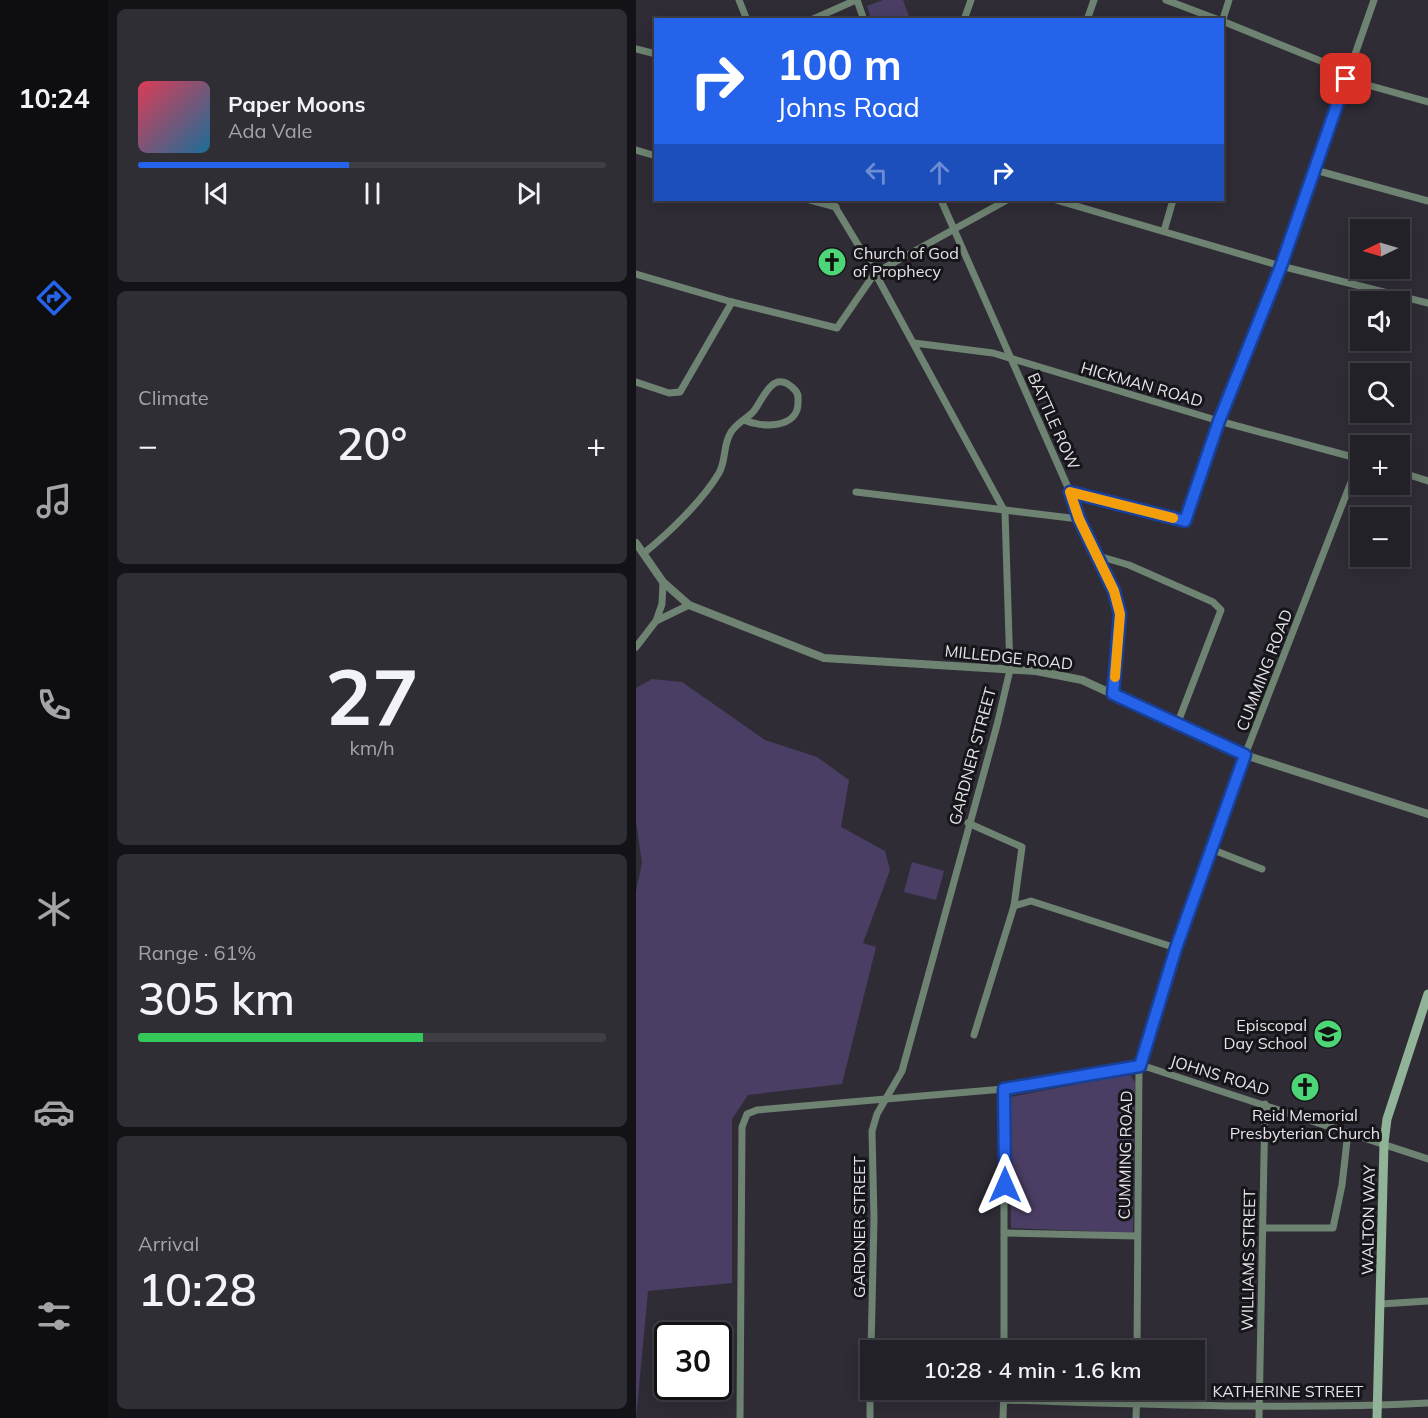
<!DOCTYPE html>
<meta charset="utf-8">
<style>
body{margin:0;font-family:Mulish,sans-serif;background:#2f2e34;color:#f1f3f6;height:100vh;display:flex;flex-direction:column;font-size:22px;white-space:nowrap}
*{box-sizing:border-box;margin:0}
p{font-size:20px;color:#a3a3a8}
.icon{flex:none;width:33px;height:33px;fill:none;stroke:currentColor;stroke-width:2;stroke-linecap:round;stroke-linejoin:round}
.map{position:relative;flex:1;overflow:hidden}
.panel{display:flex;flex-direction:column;gap:9px;padding:9px;background:#131216;width:528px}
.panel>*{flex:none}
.guide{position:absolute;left:18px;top:18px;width:570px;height:183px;border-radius:0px;box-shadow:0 3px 15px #0003,0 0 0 2px #403e45;background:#2563eb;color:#fff;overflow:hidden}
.needle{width:39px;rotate:265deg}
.buttons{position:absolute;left:714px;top:219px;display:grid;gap:12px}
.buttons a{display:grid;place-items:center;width:60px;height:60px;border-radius:0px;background:#232128;box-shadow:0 3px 15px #0003,0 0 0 2px #403e45;font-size:30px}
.speed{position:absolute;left:18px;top:1322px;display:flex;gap:12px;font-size:30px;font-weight:700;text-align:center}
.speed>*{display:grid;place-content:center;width:78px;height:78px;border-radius:50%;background:#232128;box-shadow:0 3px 15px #0003,0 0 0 2px #403e45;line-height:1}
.speed .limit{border:3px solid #111;border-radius:9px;background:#fff;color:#111}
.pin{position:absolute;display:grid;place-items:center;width:51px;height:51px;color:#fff;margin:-26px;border-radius:12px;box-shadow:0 3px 9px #0006}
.me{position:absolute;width:66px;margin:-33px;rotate:0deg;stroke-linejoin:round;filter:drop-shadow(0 0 4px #0008)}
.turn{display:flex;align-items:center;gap:21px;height:126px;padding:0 24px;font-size:27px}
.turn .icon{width:78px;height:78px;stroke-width:2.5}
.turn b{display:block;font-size:42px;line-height:51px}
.lanes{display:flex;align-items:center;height:57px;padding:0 24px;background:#0003;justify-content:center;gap:30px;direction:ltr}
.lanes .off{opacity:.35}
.big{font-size:45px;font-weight:600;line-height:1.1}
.panel .widget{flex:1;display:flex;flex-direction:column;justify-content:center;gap:9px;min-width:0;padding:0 21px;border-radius:9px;background:#2f2e34}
.panel .dial{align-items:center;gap:0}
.dial b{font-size:78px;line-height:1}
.song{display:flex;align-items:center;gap:18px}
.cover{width:72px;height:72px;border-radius:9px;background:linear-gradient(135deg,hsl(350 70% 55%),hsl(200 70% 35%))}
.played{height:6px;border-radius:3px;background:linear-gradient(90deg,#2563eb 45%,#403e45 45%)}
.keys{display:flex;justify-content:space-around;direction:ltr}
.heat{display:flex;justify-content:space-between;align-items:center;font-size:33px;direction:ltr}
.charge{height:9px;border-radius:4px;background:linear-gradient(90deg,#34c759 61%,#403e45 0)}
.trip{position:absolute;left:224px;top:1340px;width:345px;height:60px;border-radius:0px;background:#232128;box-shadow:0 3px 15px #0003,0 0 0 2px #403e45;font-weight:600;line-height:60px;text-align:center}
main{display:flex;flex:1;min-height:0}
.tab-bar{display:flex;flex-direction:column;width:108px;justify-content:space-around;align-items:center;background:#0e0d10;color:#a3a3a8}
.tab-bar .icon{width:42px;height:42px}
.tab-bar .active{color:#2563eb}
.tab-bar b{font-size:27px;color:#f1f3f6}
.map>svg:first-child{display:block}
</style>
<main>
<nav class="tab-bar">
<b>10:24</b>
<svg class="icon active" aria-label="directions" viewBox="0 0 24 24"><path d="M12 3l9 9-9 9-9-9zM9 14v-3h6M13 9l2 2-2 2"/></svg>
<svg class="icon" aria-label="music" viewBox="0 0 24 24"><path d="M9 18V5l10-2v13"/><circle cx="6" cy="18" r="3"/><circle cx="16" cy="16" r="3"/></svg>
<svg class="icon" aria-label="phone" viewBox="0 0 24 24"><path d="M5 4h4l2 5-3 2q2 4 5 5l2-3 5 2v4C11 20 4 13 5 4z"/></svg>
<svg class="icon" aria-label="climate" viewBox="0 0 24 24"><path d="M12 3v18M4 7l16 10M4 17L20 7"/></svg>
<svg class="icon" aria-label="car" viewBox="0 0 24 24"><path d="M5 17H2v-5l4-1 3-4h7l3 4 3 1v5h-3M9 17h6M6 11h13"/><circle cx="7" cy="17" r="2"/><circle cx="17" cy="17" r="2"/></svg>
<svg class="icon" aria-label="filters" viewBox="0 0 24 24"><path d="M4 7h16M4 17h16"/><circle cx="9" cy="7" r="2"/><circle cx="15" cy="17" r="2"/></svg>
</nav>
<section class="panel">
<div class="widget">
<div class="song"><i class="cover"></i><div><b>Paper Moons</b><p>Ada Vale</p></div></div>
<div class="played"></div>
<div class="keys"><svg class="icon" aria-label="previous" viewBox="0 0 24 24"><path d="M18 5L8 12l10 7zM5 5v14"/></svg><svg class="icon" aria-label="pause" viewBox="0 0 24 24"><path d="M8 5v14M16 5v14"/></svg><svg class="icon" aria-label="next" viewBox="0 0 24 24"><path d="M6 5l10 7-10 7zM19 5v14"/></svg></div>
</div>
<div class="widget"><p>Climate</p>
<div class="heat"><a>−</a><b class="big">20°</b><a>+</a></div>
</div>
<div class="widget dial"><b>27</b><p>km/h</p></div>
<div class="widget"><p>Range · 61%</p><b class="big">305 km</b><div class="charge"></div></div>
<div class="widget"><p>Arrival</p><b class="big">10:28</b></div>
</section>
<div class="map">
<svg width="792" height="1418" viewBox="0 0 792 1418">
<rect width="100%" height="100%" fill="#2f2c36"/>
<!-- green -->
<g fill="#4b3e64">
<path d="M247,0H267L274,19H235L231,6Z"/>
<path d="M16,679L46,682L129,740L181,757L213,780L205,827L249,851L254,870L227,943L240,947L206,1084L112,1095L96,1119V1283L12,1291L0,1418V891L6,863L0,821V688Z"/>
<path d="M276,862L308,871L300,900L268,892Z"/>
<path d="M490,1075L495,1076L499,1082L497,1233L375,1228L374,1097Z"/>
</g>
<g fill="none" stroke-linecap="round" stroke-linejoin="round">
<!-- minor -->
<g stroke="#6e8371" stroke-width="7">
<path d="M103,0L111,20"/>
<path d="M221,0L228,20"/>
<path d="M530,0L583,20"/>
<path d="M175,20L220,0"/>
<path d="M328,20L335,0"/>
<path d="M451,20L458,0"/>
<path d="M586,21L712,72"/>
<path d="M586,22L593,0"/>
<path d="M0,49L20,54"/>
<path d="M710,79L792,102"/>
<path d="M0,150L20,156"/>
<path d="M679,170L792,201"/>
<path d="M174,200L200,207"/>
<path d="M195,200L239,273L369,512L374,670L361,725L266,1071L241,1114L236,1131L238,1219L235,1350"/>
<path d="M305,200L434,492L443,519L478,591L484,614L477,694"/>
<path d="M420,200L645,266L792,303"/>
<path d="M528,231L537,200"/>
<path d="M0,274L96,302L201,328L239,273L371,200"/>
<path d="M278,343L357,353L583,421L724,459"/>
<path d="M0,382L33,393L44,392L96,302"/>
<path d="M764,472L792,481"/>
<path d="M220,492L443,519"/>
<path d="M434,492L549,521L583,421L645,266L738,0"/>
<path d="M8,553C33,533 67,500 83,473C90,461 87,446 94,434C98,425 110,419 117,412C127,401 136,366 159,390C163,394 162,397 162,402C163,429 125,428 108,420"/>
<path d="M459,555L493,565L577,602L585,610L542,722"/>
<path d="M20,621L26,604L27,582"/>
<path d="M0,647L20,621L53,605"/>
<path d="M332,823L386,847L378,906L338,1035"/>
<path d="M575,849L626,869"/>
<path d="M378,906L395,901L540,948"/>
<path d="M368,1089V1350"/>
<path d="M627,1228H697L706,1185L712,1132"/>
<path d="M369,1233L501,1236"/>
<path d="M745,1304L792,1301"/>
<path d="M501,1350L503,1066L551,917L609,755L724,459"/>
<path d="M368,1400C509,1404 651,1410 792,1403"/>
<path d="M104,1418L106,1127L111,1114L121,1110L368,1089L511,1067L792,1159"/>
<path d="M234,1418V1384"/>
<path d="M367,1418L368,1389"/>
<path d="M500,1418L501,1389"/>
<path d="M623,1418L629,1104"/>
</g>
<!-- tertiary -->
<path stroke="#6e8371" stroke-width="8" d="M0,543L27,582L53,605L188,658L400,671L446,680L609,755L792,814"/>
<!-- secondary -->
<path stroke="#91b397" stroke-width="9" d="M741,1418L748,1143L751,1119L792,994"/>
</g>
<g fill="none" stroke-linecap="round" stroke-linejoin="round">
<!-- route casing -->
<g stroke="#184099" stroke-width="15">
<path id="route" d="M369,1185L368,1089L504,1066L540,948L609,755L477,694L484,614L478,591L443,519L434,492L549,521L583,421L645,266L710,79"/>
</g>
<!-- route -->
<use href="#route" stroke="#2563eb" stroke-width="10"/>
<!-- slow -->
<path stroke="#f59e0b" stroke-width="10" d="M479,677L484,614L478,591L443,519L434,492L537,518"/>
</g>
<!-- icons -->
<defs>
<g id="church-disc" transform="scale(1.5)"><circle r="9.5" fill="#4cd677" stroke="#161519"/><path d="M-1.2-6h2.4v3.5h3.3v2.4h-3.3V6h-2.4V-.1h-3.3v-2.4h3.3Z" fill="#111"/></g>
<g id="school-disc" transform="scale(1.5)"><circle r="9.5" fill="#4cd677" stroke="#161519"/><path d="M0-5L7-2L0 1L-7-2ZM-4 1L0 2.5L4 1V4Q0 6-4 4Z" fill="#111"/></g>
</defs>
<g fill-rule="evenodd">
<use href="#church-disc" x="196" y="262"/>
<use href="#school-disc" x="692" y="1034"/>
<use href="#church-disc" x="669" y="1087"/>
</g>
<g text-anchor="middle" stroke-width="6" stroke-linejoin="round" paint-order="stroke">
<!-- poi labels -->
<g font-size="16" fill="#e5e3e9" stroke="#161519" text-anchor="start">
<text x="217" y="259">Church of God<tspan x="217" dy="18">of Prophecy</tspan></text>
<text x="671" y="1031" text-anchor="end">Episcopal<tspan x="671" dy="18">Day School</tspan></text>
<text x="669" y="1121" text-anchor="middle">Reid Memorial<tspan x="669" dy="18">Presbyterian Church</tspan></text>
</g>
<!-- street labels -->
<g font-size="16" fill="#e5e3e9" stroke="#161519">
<text transform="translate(506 384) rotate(16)" y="6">HICKMAN ROAD</text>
<text transform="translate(418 421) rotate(66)" y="6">BATTLE ROW</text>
<text transform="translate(373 657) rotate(6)" y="6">MILLEDGE ROAD</text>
<text transform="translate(628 670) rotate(-69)" y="6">CUMMING ROAD</text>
<text transform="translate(336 756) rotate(-75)" y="6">GARDNER STREET</text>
<text transform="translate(584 1075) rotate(17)" y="6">JOHNS ROAD</text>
<text transform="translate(489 1155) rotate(-89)" y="6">CUMMING ROAD</text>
<text transform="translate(732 1220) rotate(-89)" y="6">WALTON WAY</text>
<text transform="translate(223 1227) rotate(-90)" y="6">GARDNER STREET</text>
<text transform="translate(612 1260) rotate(-89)" y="6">WILLIAMS STREET</text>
<text x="652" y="1397">KATHERINE STREET</text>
</g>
</g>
</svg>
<div class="buttons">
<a><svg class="needle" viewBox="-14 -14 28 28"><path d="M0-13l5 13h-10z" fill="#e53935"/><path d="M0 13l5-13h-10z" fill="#a3a3a8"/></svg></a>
<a><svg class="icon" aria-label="sound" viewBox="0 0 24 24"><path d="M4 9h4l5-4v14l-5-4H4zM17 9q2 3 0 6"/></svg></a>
<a><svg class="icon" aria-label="search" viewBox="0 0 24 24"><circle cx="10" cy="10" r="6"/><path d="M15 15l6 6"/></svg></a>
<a>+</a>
<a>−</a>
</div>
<div class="speed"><div class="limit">30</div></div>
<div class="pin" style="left:710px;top:79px;background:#d93025"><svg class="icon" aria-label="arrive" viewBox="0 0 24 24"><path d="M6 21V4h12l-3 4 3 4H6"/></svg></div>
<svg class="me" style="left:369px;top:1185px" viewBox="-20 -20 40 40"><path d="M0-17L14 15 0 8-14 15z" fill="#2563eb" stroke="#fff" stroke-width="4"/></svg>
<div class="trip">10:28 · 4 min · 1.6 km</div>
<div class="guide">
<div class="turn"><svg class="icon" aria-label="right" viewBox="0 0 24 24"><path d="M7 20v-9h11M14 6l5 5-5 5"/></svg><div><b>100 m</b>Johns Road</div></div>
<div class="lanes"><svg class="icon off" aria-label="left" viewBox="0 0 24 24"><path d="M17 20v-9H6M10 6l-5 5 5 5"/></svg><svg class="icon off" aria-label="ahead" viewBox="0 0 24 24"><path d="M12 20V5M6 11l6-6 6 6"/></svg><svg class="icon" aria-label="right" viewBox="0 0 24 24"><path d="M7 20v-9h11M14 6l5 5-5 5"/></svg></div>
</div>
</div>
</main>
